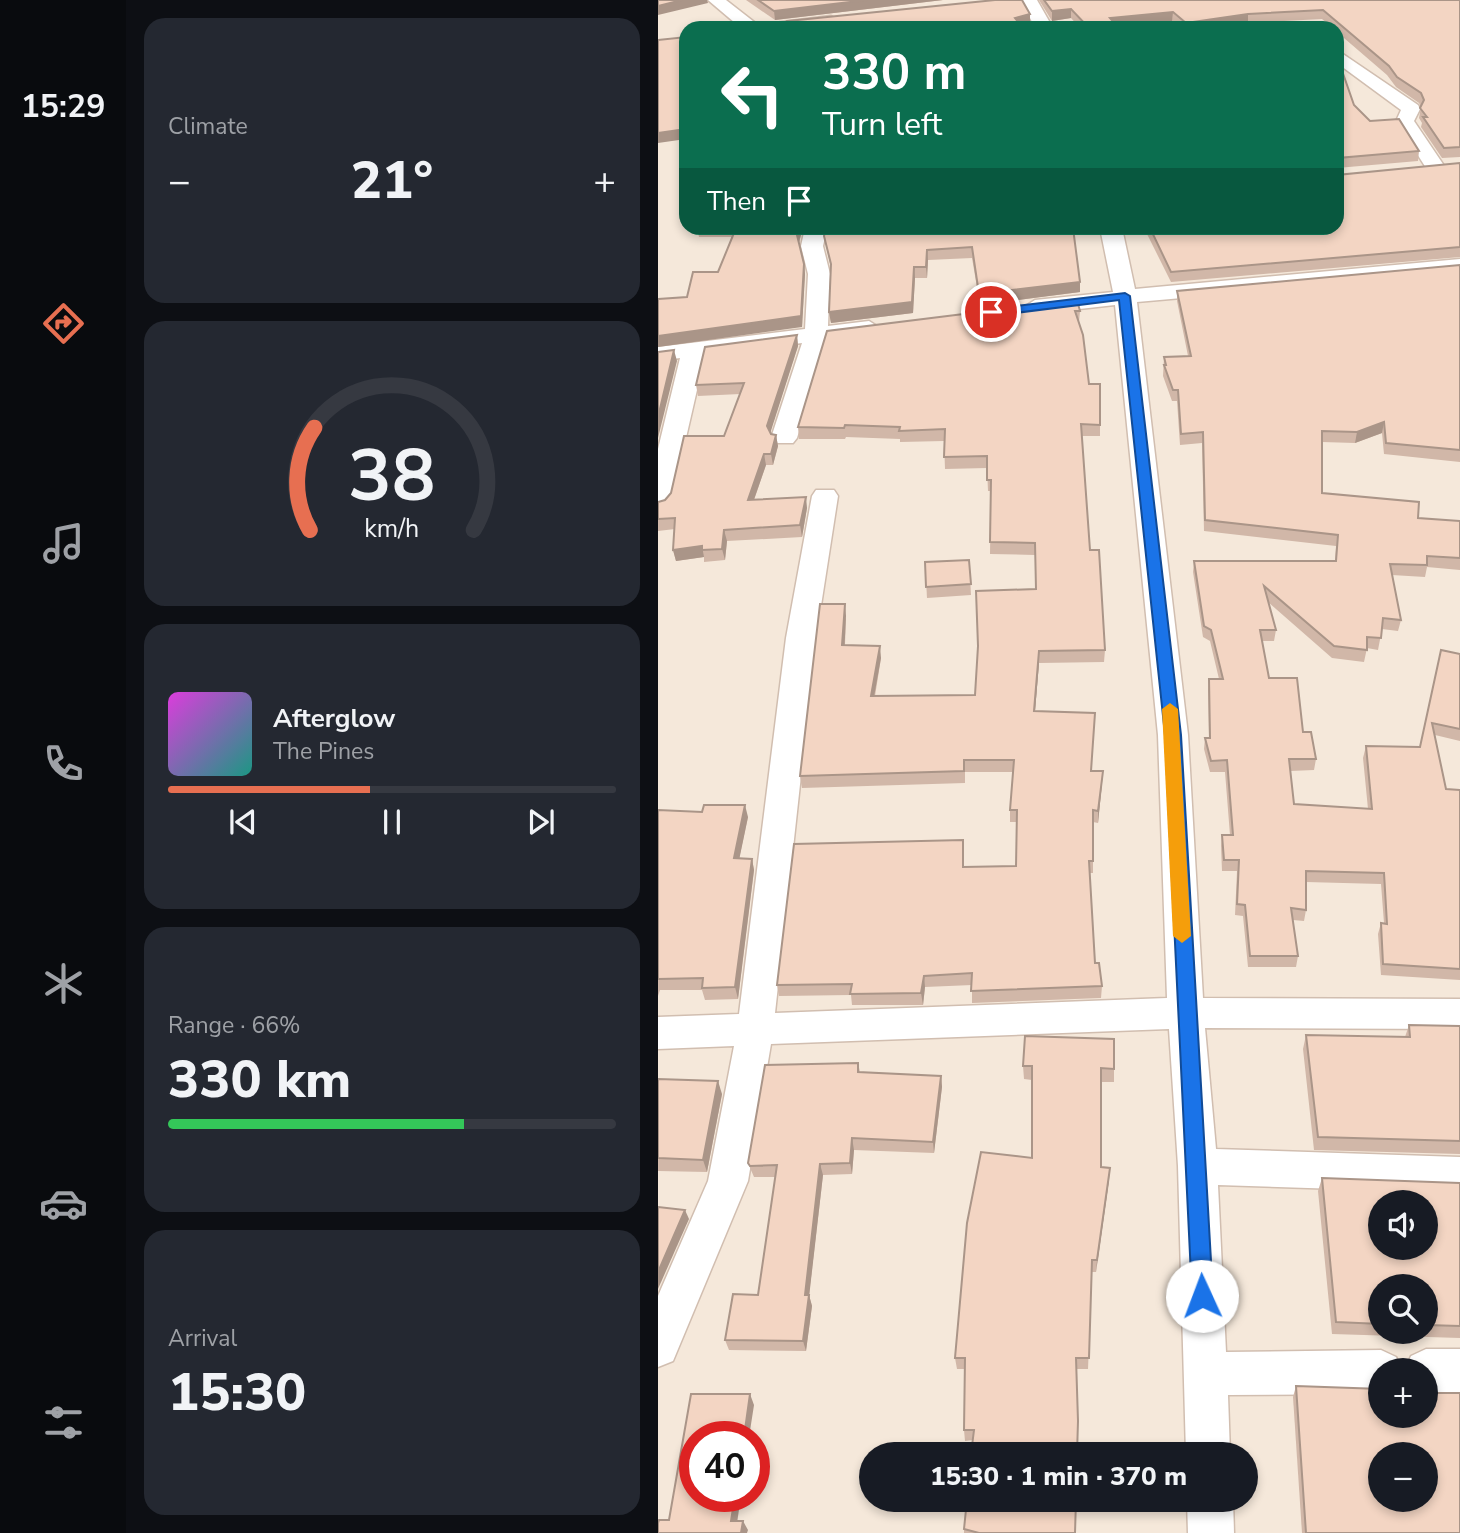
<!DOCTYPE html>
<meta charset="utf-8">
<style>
body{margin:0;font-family:"Nunito Sans",sans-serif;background:#242831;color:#f1f3f6;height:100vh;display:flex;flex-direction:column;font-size:26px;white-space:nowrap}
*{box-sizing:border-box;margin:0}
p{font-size:23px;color:#9ea1a6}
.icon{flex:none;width:38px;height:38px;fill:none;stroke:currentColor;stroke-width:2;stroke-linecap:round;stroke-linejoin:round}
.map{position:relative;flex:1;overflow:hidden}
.sheet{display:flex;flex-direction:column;gap:18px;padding:18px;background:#0d0f14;width:532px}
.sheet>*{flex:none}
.banner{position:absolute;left:21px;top:21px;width:665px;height:214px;border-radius:21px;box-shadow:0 4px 10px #0003;background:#0b6e4f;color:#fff;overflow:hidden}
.tools{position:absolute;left:710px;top:1190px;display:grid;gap:14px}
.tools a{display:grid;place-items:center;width:70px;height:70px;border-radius:50%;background:#171b24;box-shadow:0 4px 10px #0003;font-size:35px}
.speed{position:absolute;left:21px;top:1421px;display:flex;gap:14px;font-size:35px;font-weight:700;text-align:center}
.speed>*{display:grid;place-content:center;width:91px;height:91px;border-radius:50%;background:#171b24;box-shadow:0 4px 10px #0003;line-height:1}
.speed .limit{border:10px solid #d22;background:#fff;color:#111}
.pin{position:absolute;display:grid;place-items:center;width:60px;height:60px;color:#fff;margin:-30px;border:4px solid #fff;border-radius:50%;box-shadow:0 2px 7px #0007}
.me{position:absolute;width:77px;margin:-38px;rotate:358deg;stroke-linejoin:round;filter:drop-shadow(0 0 5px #0008)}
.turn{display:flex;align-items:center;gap:24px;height:147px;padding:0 28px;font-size:32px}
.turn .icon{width:91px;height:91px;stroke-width:2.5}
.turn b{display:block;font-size:49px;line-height:60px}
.then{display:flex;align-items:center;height:66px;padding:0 28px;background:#0003;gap:14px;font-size:26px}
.big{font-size:52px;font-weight:800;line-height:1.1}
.sheet .widget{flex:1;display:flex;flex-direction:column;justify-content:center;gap:10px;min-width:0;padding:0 24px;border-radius:21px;background:#242831}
.sheet .dial{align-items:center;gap:0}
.dial svg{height:182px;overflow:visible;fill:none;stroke:#363941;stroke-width:7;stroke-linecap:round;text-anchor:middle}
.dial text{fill:#f1f3f6;stroke:none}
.song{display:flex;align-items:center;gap:21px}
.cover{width:84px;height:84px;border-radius:10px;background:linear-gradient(135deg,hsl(300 70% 55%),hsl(170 70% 35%))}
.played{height:7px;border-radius:4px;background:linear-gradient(90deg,#e76f51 45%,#363941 45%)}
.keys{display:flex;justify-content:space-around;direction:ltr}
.heat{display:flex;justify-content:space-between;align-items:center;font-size:38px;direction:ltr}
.charge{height:10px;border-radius:5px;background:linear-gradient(90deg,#34c759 66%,#363941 0)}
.trip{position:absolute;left:201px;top:1442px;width:399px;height:70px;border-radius:35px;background:#171b24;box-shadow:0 4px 10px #0003;font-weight:800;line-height:70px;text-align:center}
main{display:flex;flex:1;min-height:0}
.tabs{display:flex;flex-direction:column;width:126px;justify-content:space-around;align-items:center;background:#090b0e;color:#9ea1a6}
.tabs .icon{width:49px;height:49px}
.tabs .selected{color:#e76f51}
.tabs b{font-size:32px;color:#f1f3f6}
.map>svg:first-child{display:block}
</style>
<main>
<nav class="tabs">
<b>15:29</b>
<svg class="icon selected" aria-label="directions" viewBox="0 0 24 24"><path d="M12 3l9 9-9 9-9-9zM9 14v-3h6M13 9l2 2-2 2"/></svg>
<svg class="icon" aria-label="music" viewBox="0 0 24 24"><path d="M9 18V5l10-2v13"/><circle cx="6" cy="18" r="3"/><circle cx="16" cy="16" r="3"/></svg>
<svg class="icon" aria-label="phone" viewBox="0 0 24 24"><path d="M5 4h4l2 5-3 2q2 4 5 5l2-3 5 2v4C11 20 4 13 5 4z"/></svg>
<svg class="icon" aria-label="climate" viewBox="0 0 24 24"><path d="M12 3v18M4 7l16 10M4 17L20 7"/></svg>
<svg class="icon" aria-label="car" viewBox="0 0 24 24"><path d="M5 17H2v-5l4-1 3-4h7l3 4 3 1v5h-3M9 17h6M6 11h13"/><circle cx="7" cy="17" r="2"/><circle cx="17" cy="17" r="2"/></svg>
<svg class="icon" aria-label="filters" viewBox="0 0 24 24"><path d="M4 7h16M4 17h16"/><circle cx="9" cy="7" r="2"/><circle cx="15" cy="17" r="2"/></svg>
</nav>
<section class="sheet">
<div class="widget"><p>Climate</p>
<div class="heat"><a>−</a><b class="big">21°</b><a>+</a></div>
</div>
<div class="widget dial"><svg viewBox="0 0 100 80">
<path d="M14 69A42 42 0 1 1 86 69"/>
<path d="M14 69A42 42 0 0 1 16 24" stroke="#e76f51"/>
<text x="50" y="56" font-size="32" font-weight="700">38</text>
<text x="50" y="72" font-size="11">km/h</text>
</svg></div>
<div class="widget">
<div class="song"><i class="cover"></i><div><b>Afterglow</b><p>The Pines</p></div></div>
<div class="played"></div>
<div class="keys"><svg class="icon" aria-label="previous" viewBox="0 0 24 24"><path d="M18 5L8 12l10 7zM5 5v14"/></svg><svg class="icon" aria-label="pause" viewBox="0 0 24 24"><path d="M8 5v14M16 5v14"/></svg><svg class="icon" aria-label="next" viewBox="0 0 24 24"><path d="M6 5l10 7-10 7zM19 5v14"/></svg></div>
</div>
<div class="widget"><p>Range · 66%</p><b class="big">330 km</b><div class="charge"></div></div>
<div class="widget"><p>Arrival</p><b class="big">15:30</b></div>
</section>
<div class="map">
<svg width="802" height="1533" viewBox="0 0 802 1533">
<rect width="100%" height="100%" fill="#fdf6ec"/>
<!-- residential -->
<path fill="#f5e8da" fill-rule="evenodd" d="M0,0H802V1533H0ZM28,28H679V228H28ZM723,1202H768V1248H723ZM723,1286H768V1332H723ZM723,1370H768V1416H723ZM37,1437H96V1496H37ZM214,1454H588V1500H214ZM723,1454H768V1500H723Z"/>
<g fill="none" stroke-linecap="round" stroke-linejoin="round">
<!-- minor casing -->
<g stroke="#d1beb0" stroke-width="3">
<g id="minor">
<path d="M50,0H68L100,25L173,16L182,21L179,25L155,28H83Z"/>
<path d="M363,0H379L395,28H377Z"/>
<path d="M679,50L760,105L762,109L756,121L787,167L784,171H770L738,121L743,110L679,63Z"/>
<path d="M147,228H169L165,246L172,274L170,326L211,321L222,328L211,335L168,340L139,438L135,443H117L113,438L144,343L47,355L13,503L9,509L0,511V449L22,358L0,361V347L147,329L150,274L143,246Z"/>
<path d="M442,228H464L477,289L802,259V273L479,302L530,735L545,998L802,999V1029L547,1028L558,1149L802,1157V1193L560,1185L568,1352L723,1350L738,1357L744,1370H723V1394L570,1395L572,1454H528L520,1166L511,1029L113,1044L90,1181L15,1361L0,1367V1296L50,1181L76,1046L0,1049V1017L81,1014L128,638L154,496L158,490H176L180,496L158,638L117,1013L509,998L500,735L457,305L377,314L366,307L377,300L455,292Z"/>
<path d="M768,1349H802V1393H768V1370H747L753,1356Z"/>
<path d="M529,1500H575L576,1533H530Z"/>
</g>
</g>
<!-- minor -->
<use href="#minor" fill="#fff" fill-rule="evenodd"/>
</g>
<!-- wall -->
<g fill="#d1b7a8" fill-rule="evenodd">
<path d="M88,0H285L117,20Z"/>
<path d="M381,0H802V157L784,158L763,127L764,123L761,118L763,107L761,103L738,87L729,75L679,32V28H675L664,19L590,23L557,28H522L514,21L460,26L461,28H422L413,18L394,21Z"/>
<path d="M372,14V24L363,26L365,28H131L130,21Z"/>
<path d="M679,63L696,105L712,121L761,151L760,161L679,168Z"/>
<path d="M802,163V257L513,282L486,228H679Z"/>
<path d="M39,228H145L141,243L147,274L144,327L29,297L60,272L74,237H41Z"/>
<path d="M415,228L422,282V292L322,305L314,258L270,260L269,278H257L255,313L173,323L171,312L173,268L166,236Z"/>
<path d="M802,265V462L726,454L724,433L697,443L664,442V493L760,518L802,521V570L769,567L767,577L734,575L743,620L740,631L724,629L720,650L709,648L706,662L674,658L610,602L618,630L616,641H604L611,678L645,732L658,759L656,770L632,771L636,804L710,809L705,758L708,746L762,747L802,654V741L777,735L788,789L802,790V980L723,975L720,934L723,923H726L723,884L648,882V910L646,921L635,920L640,956L638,967H590L585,916L577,915L579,871H564L563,846L564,835H572L567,772H552L546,749L547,738H551L550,690L551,679H561L552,641L545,637L535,572L536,561H677L678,546L546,531L544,443L522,445L519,401H514L505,376L506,357L530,356L519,301V291Z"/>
<path d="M422,311L421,322L431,384H442V436H424L432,550L447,650L446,662L381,663L377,711L444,783L440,823L435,822V873H431L437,963L444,986L443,998L314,1003V985L267,987L265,1005H194L193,995L121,996L119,985L306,852V867L358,866L359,822H352V810L355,772H307V783L144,788L142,776L188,616L187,645L223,658L217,696L317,695L378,589L377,555L332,554L333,491H330L329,468L287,469L286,441L242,442V439L188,437L187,439H141L140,427L169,331Z"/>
<path d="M139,335L140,346L112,432L113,434L118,435L120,446L115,465H108L96,500L149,508L144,537L69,541L67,560L46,562V557L18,561L15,550L17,529L0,531V502L7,500L66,436L82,394L40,396L38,385Z"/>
<path d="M311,560L313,595L269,598L267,562Z"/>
<path d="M0,810L90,817L81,859H94L96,870L80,999L47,1000L44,990H2L0,996Z"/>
<path d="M751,1025L802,1026V1154L656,1150L645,1049L648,1035L747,1037Z"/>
<path d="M200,1063L202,1072L283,1076L284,1087L276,1153L196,1150L194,1174L165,1175L151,1295L154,1306L148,1351L71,1350L67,1340L100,1295L117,1177H96L90,1163Z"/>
<path d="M365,1066L456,1069V1082H443V1167L451,1180L438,1272H434L430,1369H418L315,1440L307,1441L306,1430L307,1369H299L297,1358L374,1158V1080L366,1079Z"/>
<path d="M0,1079L64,1094L49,1172L0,1171Z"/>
<path d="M664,1178L802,1183V1338L674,1334L660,1191ZM723,1286H768V1332H723Z"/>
<path d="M638,1386L723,1416L802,1533H644L635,1397Z"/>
<path d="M306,1529L417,1533H306Z"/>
</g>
<!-- shaded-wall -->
<g fill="#aa9588">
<path d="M24,0H49L50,3L0,15V6Z"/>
<path d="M209,0H285L117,20L116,11Z"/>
<path d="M413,9V18L394,21V11Z"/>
<path d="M515,12L514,21L452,27V18Z"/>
<path d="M372,14V24L357,27V18Z"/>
<path d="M590,14V23L557,28H527L528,23Z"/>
<path d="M28,129V139L0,143V133Z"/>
<path d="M141,228H145L140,245L139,235Z"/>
<path d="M269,250L270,260L269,278L268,267Z"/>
<path d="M146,264L147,274L144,327L0,347V336Z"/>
<path d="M256,267L257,278L255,313L173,323L171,312Z"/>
<path d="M422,282V292L322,305L321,294Z"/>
<path d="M139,335L140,346L111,437L109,426Z"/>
<path d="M16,350L19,361L0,438V417Z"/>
<path d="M726,422L724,433L697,443L699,432Z"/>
<path d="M118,435L120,446L115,465L113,454Z"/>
<path d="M106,454L108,465L92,511L90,500Z"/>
<path d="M148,497L149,508L144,537L142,525Z"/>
<path d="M66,530L69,541L67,560L64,549Z"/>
<path d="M44,546L46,557L18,561L15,550Z"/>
<path d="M187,604L188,616L186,657L184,645Z"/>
<path d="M222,646L223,658L214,708L213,696Z"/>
<path d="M381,651V663L376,723V711Z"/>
<path d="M445,771L444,783L440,823V811Z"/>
<path d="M87,805L90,817L79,870L76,858Z"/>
<path d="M94,859L96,870L80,999L77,987Z"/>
<path d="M266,976L267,987L265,1005L263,993Z"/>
<path d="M283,1076L284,1087L276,1153L275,1142Z"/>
<path d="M60,1081L64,1094L49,1172L45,1160Z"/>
<path d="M194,1138L196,1150L194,1174L192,1163Z"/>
<path d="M162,1164L165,1175L150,1306L147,1295Z"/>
<path d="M452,1168L451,1180L438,1272L439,1260Z"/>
<path d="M27,1210L31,1219L0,1289V1272Z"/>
<path d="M151,1295L154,1306L148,1351L145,1341Z"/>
<path d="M92,1394L96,1405L91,1437H86Z"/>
<path d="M77,1496H83L78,1530L73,1521Z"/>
<path d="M85,1521L90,1530L89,1533H83Z"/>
</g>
<!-- building -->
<g fill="#f3d5c3" stroke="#aa9588" stroke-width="2" fill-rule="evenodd">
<path d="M0,0H24L0,6Z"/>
<path d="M100,0H209L116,11Z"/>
<path d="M337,0H364L372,14L357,18L365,28H137V26L130,21Z"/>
<path d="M386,0H802V147L786,148L765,117H769L762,108L766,100L763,93L739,77L731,66L665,10L590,14L528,23L515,12L452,18L461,28H431L413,9L394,11Z"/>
<path d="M28,37V129L0,133V40Z"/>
<path d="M681,62L696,105L712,121L741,119L761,151L680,158L679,171V63Z"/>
<path d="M802,163V247L513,272L492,228H679V175Z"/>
<path d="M78,228H141L139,235L146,264L143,316L0,336V299L29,297L35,272H60Z"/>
<path d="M168,228H415L422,282L321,294L314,247L269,250L268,267H256L254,302L171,312L173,264L166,236Z"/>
<path d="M802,265V450L728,443L726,422L699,432L664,431V493L761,502L760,518L802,521V558L769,556V565L732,564L743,620L725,618L723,638L709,637V650L676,646L606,586L618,630H602L611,678H639L645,732H653L658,759H631L636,804L714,809L708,746L762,747L783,650L802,654V729L774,723L788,789L802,790V969L725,964L723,923L729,924L726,873L648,871V910L633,908L640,956H592L587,905L579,904L581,860H566L564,835H575L569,760L553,761L547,738H552L551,679H565L553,630L546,626L536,561H678L680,535L547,520L545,432L523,434L520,390H515L506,365H508L506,357L533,356L519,291Z"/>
<path d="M419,300L422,311H417L425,335L431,384H442V425L423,424L432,550H441L447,650L381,651L376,711L437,713L433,771H445L440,811L435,810V861H431L437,963H441L444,986L313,991L314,973L266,976L263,993L192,994L194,984L119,985L136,844L305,840V867L358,866L359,810H352L356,760H306V771L142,776L162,604H187L184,645L222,646L213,696L317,695L320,646L318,591L378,589L377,543L332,542L333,480H329V456L286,457L287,429L241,431L242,427L187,425L186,428L140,427L169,331Z"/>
<path d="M139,335L109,426L113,434L118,435L113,454H106L90,500L148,497L142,525L66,530L64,549L44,550V546L15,550L17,518L0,519V502L7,500L13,493L26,436H66L86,383L38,385L47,347Z"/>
<path d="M16,350L0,417V352Z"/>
<path d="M311,560L313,584L268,587L267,562Z"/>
<path d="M46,805H87L76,858L94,859L77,987L44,988L45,978L0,979V810L44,812Z"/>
<path d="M751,1025L802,1026V1141L660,1137L648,1035L752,1037Z"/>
<path d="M367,1036L456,1039V1069L443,1068V1167L452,1168L439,1260H434L431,1358H418L420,1421L419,1454H313L316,1430H306L307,1358H297L309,1223L323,1152L374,1158V1066H365Z"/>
<path d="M200,1063V1072L283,1076L275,1142L194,1138L192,1163L162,1164L147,1295H151L145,1341L67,1340L75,1294L100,1295L119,1165L92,1166L90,1163L107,1065Z"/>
<path d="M0,1079L60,1081L45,1160L0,1158Z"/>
<path d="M664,1178L802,1183V1326L768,1325V1286H723V1324L678,1322ZM723,1202H768V1248H723Z"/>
<path d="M0,1207L27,1210L0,1272Z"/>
<path d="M638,1386L723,1389V1416H768V1393H802V1533H648ZM723,1454H768V1500H723Z"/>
<path d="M33,1394H92L86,1437H37V1496H77L73,1521H85L83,1533H0V1523L1,1520H11Z"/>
<path d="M309,1500H418L417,1533H321L306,1529Z"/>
</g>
<!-- route -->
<path fill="#1a73e8" stroke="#114b97" stroke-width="2" d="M467,293L472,296L523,735L555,1296L552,1304L544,1307L537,1304L534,1296L507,735L461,300L333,316L328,312L333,309Z"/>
<!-- slow -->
<path fill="#f59e0b" d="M512,703L520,709L533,936L524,943L515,936L504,709Z"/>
</svg>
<div class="tools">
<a><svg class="icon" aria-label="sound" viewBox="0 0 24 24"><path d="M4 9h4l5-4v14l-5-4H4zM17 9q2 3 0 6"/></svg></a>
<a><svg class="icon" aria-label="search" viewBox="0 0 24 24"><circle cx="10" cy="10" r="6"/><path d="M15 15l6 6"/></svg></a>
<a>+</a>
<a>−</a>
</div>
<div class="speed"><div class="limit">40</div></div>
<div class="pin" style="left:333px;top:312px;background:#d93025"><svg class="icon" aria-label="arrive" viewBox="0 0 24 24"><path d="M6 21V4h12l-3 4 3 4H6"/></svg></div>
<svg class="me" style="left:544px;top:1296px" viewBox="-20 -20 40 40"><circle r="19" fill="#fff"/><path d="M0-13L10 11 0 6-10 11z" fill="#1a73e8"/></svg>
<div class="trip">15:30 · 1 min · 370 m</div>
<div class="banner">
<div class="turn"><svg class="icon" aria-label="left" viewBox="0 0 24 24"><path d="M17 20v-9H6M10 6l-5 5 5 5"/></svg><div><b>330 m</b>Turn left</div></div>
<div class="then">Then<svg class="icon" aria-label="arrive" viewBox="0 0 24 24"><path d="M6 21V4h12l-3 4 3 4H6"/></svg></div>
</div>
</div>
</main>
